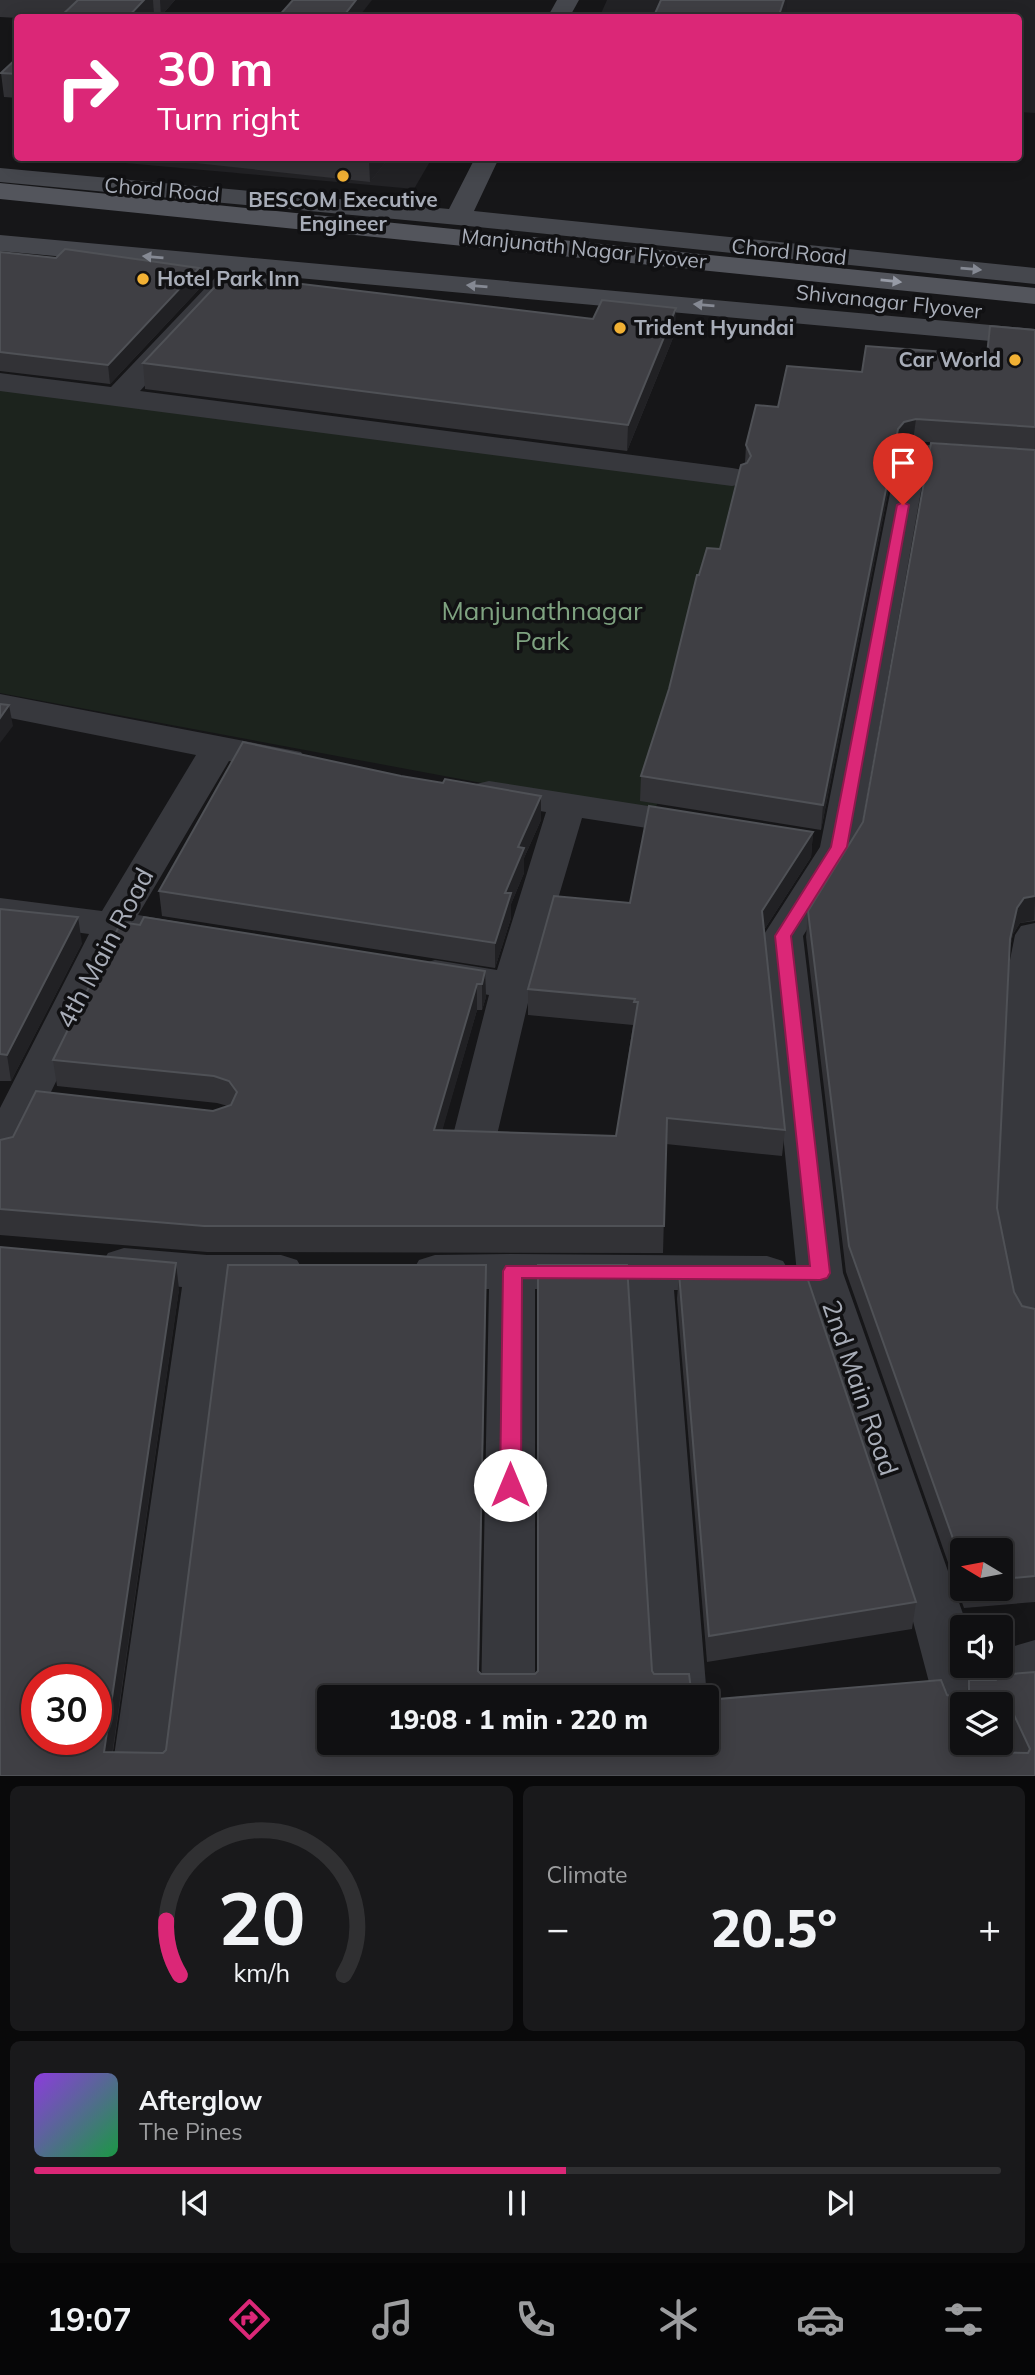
<!DOCTYPE html>
<meta charset="utf-8">
<style>
body{margin:0;font-family:Mulish,sans-serif;background:#19191b;color:#f1f3f6;height:100vh;display:flex;flex-direction:column;font-size:26px;white-space:nowrap}
*{box-sizing:border-box;margin:0}
p{font-size:23px;color:#9c9d9f}
.icon{flex:none;width:38px;height:38px;fill:none;stroke:currentColor;stroke-width:2;stroke-linecap:round;stroke-linejoin:round}
.map{position:relative;height:1776px;overflow:hidden}
.side{display:flex;flex-direction:column;gap:10px;padding:10px;background:#09090a;flex:1}
.side>*{flex:none}
.guide{position:absolute;left:14px;top:14px;width:1008px;height:147px;border-radius:7px;box-shadow:0 4px 18px #0003,0 0 0 2px #303032;background:#db2777;color:#fff;overflow:hidden}
.needle{width:46px;rotate:280deg}
.tools{position:absolute;left:950px;top:1538px;display:grid;gap:14px}
.tools a{display:grid;place-items:center;width:63px;height:63px;border-radius:7px;background:#101012;box-shadow:0 4px 18px #0003,0 0 0 2px #303032;font-size:35px}
.speed{position:absolute;left:21px;top:1664px;display:flex;gap:14px;font-size:35px;font-weight:700;text-align:center}
.speed>*{display:grid;place-content:center;width:91px;height:91px;border-radius:50%;background:#101012;box-shadow:0 4px 18px #0003,0 0 0 2px #303032;line-height:1}
.speed .limit{border:10px solid #d22;background:#fff;color:#111}
.pin{position:absolute;display:grid;place-items:center;width:60px;height:60px;color:#fff;margin:-72px -30px;border-radius:50% 50% 50% 0;rotate:-45deg;box-shadow:0 0 7px #0007}
.pin .icon{rotate:45deg}
.me{position:absolute;width:77px;margin:-38px;rotate:0deg;stroke-linejoin:round;filter:drop-shadow(0 0 5px #0008)}
.turn{display:flex;align-items:center;gap:24px;height:147px;padding:0 28px;font-size:32px}
.turn .icon{width:91px;height:91px;stroke-width:2.5}
.turn b{display:block;font-size:49px;line-height:60px}
.big{font-size:52px;font-weight:800;line-height:1.1}
.side .tile{flex:1;display:flex;flex-direction:column;justify-content:center;gap:10px;min-width:0;padding:0 24px;border-radius:10px;background:#19191b}
.side .dial{align-items:center;gap:0}
.dial svg{height:182px;overflow:visible;fill:none;stroke:#303032;stroke-width:7;stroke-linecap:round;text-anchor:middle}
.dial text{fill:#f1f3f6;stroke:none}
.song{display:flex;align-items:center;gap:21px}
.cover{width:84px;height:84px;border-radius:10px;background:linear-gradient(135deg,hsl(270 70% 55%),hsl(140 70% 35%))}
.played{height:7px;border-radius:4px;background:linear-gradient(90deg,#db2777 55%,#303032 55%)}
.keys{display:flex;justify-content:space-around;direction:ltr}
.heat{display:flex;justify-content:space-between;align-items:center;font-size:38px;direction:ltr}
.side .tiles{flex:1;display:grid;gap:10px;grid-template-columns:1fr 1fr}
.tile:last-child{grid-column:span 2}
.trip{position:absolute;left:317px;top:1685px;width:402px;height:70px;border-radius:7px;background:#101012;box-shadow:0 4px 18px #0003,0 0 0 2px #303032;font-weight:800;line-height:70px;text-align:center}
.menu{display:flex;height:112px;justify-content:space-around;align-items:center;background:#060607;color:#9c9d9f}
.menu .icon{width:49px;height:49px}
.menu .on{color:#db2777}
.menu b{font-size:32px;color:#f1f3f6}
.map>svg:first-child{display:block}
</style>
<div class="map">
<svg width="1035" height="1777" viewBox="0 0 1035 1777">
<rect width="100%" height="100%" fill="#161618"/>
<!-- built -->
<g fill="#222225">
<path d="M607,0H1035V113L1019,112L1018,18H599Z"/>
<path d="M118,158H432L414,189L114,162Z"/>
</g>
<!-- green -->
<path fill="#1c231d" d="M0,389L776,488L653,815L0,693Z"/>
<g fill="none" stroke-linecap="round" stroke-linejoin="round">
<!-- street -->
<g fill="#37383d" fill-rule="evenodd">
<path d="M241,258L250,260L254,266L250,272L140,391L732,468L743,470L747,477L743,484L732,486L0,391V373L111,387L232,260Z"/>
<path d="M913,444L1035,452V470L926,463L858,847L803,936L843,1273L968,1628H962V1666H1001V1650L1035,1640V1686L990,1699L991,1704H962V1743H1001V1729L1022,1777H966L953,1743L961,1726L945,1721L930,1686L910,1610L797,1273L763,936L820,847L898,453L902,447Z"/>
<path d="M0,694L301,752L306,760L301,768L288,771L229,761L138,915L185,923L191,932L185,941L171,944L126,939L22,1151L15,1162L0,1166V1108L89,934L0,922V898L102,911L196,755L0,716Z"/>
<path d="M489,781L699,814L712,817L718,825L712,833L699,836L582,818L532,986L497,1135L490,1146L475,1150L460,1146L453,1135L489,995L421,982L415,973L421,964L435,960L497,970L546,812L476,800L471,792L476,784Z"/>
<path d="M1035,923V1335L1018,1330L1012,1318L995,1235L1009,965L1015,935L1021,926Z"/>
<path d="M124,1248L207,1255H281L297,1260L304,1272L297,1284L281,1289H228L167,1777H111L182,1287L124,1282L108,1277L101,1265L108,1253Z"/>
<path d="M512,1254L767,1256L783,1261L790,1273L783,1285L767,1290H674L707,1698H653L628,1289H535V1698H481L489,1289H435L419,1284L412,1272L419,1260L435,1255Z"/>
<path d="M481,1743H535L536,1777H480Z"/>
</g>
<!-- secondary -->
<g fill="#45474d" fill-rule="evenodd">
<path d="M557,0H579L569,18H547Z"/>
<path d="M475,158H499L474,211L1035,268V284L458,225L0,182V168L449,209Z"/>
<path d="M0,235L1035,329V345L0,251Z"/>
</g>
<!-- primary -->
<path fill="#53555c" fill-rule="evenodd" d="M0,183L1035,288V304L0,199Z"/>
</g>
<!-- wall -->
<g fill="#323236" fill-rule="evenodd">
<path d="M0,0H175L161,16L154,15L152,18H18L0,17Z"/>
<path d="M18,57V98L4,97L1,73Z"/>
<path d="M177,158H389L370,182L177,161Z"/>
<path d="M0,252L56,258L199,268L201,287L110,384L0,371Z"/>
<path d="M990,326L1035,330V921L1020,923L1013,934L1010,948L997,1208L1014,1292L1022,1306L1035,1309V1602L964,1608L846,1272L806,937L808,911L863,822L997,447L913,441L901,444L896,452L821,830L640,801L641,776L669,689L699,575L720,549L745,463L746,445L778,407L862,372L986,355ZM962,1550H1001V1589H962Z"/>
<path d="M675,333L627,451L145,389L143,363Z"/>
<path d="M541,820L524,858V873L511,904V918L495,968L162,916L159,891Z"/>
<path d="M813,832L811,857L764,930L785,1130L782,1156L666,1144L663,1253L207,1252L0,1235V1140L213,1111L228,1106L217,1103L57,1086L53,1060L485,971L486,997L482,1010H477L442,1130L616,1136L633,1025L528,1015V989L630,903Z"/>
<path d="M0,909L82,943L11,1081H0Z"/>
<path d="M679,1273L916,1602L912,1629L707,1662L677,1299Z"/>
<path d="M179,1289L113,1752L163,1753L166,1750L486,1292L479,1672L481,1674H535L652,1671L329,1698V1743H479V1752H537V1743H707L958,1724L969,1752L1014,1753L1001,1727V1704H965L969,1680H996L1035,1672V1776H0Z"/>
</g>
<!-- shaded-wall -->
<g fill="#212124">
<path d="M144,0H153L154,15L152,18H127Z"/>
<path d="M160,0H175L161,16Z"/>
<path d="M356,0H372L358,18H342Z"/>
<path d="M784,0H787L786,18H778Z"/>
<path d="M372,158H389L370,182L369,161Z"/>
<path d="M199,268L201,287L110,384L108,365Z"/>
<path d="M676,308L675,333L627,451L628,425Z"/>
<path d="M916,419L913,441L901,444L896,452L821,830L823,805L898,429L904,422Z"/>
<path d="M9,705L13,726L0,743V718Z"/>
<path d="M541,796V820L524,858V873L511,904V918L495,968V943L505,893L518,847Z"/>
<path d="M813,832L811,857L760,936L762,911Z"/>
<path d="M1035,896L1034,920L1020,923L1013,934L1006,965L1017,908L1024,898Z"/>
<path d="M78,917L82,943L11,1081L7,1055Z"/>
<path d="M485,971L486,997L482,1010V984Z"/>
<path d="M477,984V1010L435,1156L434,1130Z"/>
<path d="M176,1263L179,1289L109,1776L104,1752Z"/>
<path d="M486,1265V1292L478,1698V1671Z"/>
<path d="M1007,1700L1002,1726L1001,1727L1004,1713V1702Z"/>
<path d="M962,1701L957,1728L955,1717Z"/>
</g>
<!-- building -->
<g fill="#3f3f44" stroke="#4f5156" stroke-width="2" fill-rule="evenodd">
<path d="M78,0H144L127,18H59Z"/>
<path d="M293,0H356L342,18H277Z"/>
<path d="M661,0H784L778,18H653Z"/>
<path d="M18,57V74L1,73Z"/>
<path d="M341,158H372L369,161Z"/>
<path d="M65,249L199,268L108,365L0,352V252L56,258Z"/>
<path d="M226,275L593,319L602,300L676,308L628,425L143,363Z"/>
<path d="M990,326L1035,330V427L916,419L904,422L898,429L823,805L641,776L669,689L697,575H699L707,548L720,549L741,465L747,463L751,456L746,445L756,405L778,407L787,366L862,372L866,346L987,355Z"/>
<path d="M931,443L1035,450V896L1024,898L1017,908L1010,939L997,1208L1014,1292L1022,1306L1035,1309V1576L1001,1579V1550H962V1564L849,1246L808,911L863,822Z"/>
<path d="M0,704L9,705L0,718Z"/>
<path d="M243,742L401,776L443,783L445,779L541,796L518,847L524,848L505,893H511L495,943L159,891Z"/>
<path d="M649,806L813,832L762,911L785,1130L667,1118L664,1226H204L0,1209V1140L13,1137L36,1091L213,1111L231,1105L237,1092L229,1081L214,1076L53,1060L121,922L140,925L144,917L485,971L482,984H477L434,1130L616,1136L638,1002H634L635,999L528,989L554,896L630,903Z"/>
<path d="M0,909L78,917L7,1055L0,1054Z"/>
<path d="M0,1247L176,1263L104,1752L163,1753L166,1750L228,1265H486L478,1671L481,1674H535L538,1671V1265H627L652,1671L654,1674H689L692,1698H329V1743H478V1752H538V1743H707V1700L941,1680L947,1695L962,1701L955,1717L962,1735V1743H966L969,1752L1028,1753L1030,1749L1007,1700L1004,1702V1713H1001V1704H969V1680H996L998,1675L1035,1672V1776H0ZM37,1680H96V1740H37Z"/>
<path d="M805,1271L916,1602L709,1636L679,1273Z"/>
</g>
<!-- one-way arrows -->
<defs><path id="oneway-solid" d="M-6-.8H1V-3.2L6.5 0L1 3.2V.8H-6Z" transform="scale(1.75)"/></defs>
<g fill="#858993">
<use href="#oneway-solid" transform="translate(153 257) rotate(-175)"/>
<use href="#oneway-solid" transform="translate(971 269) rotate(5)"/>
<use href="#oneway-solid" transform="translate(477 286) rotate(-175)"/>
<use href="#oneway-solid" transform="translate(704 305) rotate(-175)"/>
</g>
<use fill="#979ba6" href="#oneway-solid" transform="translate(891 281) rotate(6)"/>
<!-- route -->
<path fill="#db2777" stroke="#8e194d" stroke-width="2" d="M903,502L909,505L847,847L791,936L830,1273L827,1278L820,1280L522,1278L521,1485L518,1490L510,1493L503,1490L500,1485L503,1271L506,1266H810L775,936L831,847L897,505Z"/>
<!-- markers -->
<g fill="#f2b134" stroke="#111113" stroke-width="2.5">
<circle cx="343" cy="176" r="7"/>
<circle cx="143" cy="279" r="7"/>
<circle cx="620" cy="328" r="7"/>
<circle cx="1015" cy="360" r="7"/>
</g>
<g text-anchor="middle" stroke-width="7" stroke-linejoin="round" paint-order="stroke">
<!-- far-street labels -->
<g font-size="21" fill="#a8adb8" stroke="#111113">
<text transform="translate(162 190) rotate(5)" y="7">Chord Road</text>
<text transform="translate(584 249) rotate(6)" y="7">Manjunath Nagar Flyover</text>
<text transform="translate(789 252) rotate(6)" y="7">Chord Road</text>
<text transform="translate(889 302) rotate(6)" y="7">Shivanagar Flyover</text>
</g>
<!-- far-poi labels -->
<g font-size="21" font-weight="bold" fill="#a8adb8" stroke="#111113" text-anchor="start">
<text x="343" y="207" text-anchor="middle">BESCOM Executive<tspan x="343" dy="24">Engineer</tspan></text>
<text x="157" y="286">Hotel Park Inn</text>
<text x="634" y="335">Trident Hyundai</text>
<text x="1001" y="367" text-anchor="end">Car World</text>
</g>
<!-- park labels -->
<g font-size="26" fill="#7fa381" stroke="#111113">
<text x="542" y="620">Manjunathnagar<tspan x="542" dy="30">Park</tspan></text>
</g>
<!-- street labels -->
<g font-size="26" fill="#a8adb8" stroke="#111113">
<text transform="translate(105 948) rotate(-62)" y="9">4th Main Road</text>
<text transform="translate(860 1388) rotate(71)" y="9">2nd Main Road</text>
</g>
</g>
</svg>
<div class="tools">
<a><svg class="needle" viewBox="-14 -14 28 28"><path d="M0-13l5 13h-10z" fill="#e53935"/><path d="M0 13l5-13h-10z" fill="#9c9d9f"/></svg></a>
<a><svg class="icon" aria-label="sound" viewBox="0 0 24 24"><path d="M4 9h4l5-4v14l-5-4H4zM17 9q2 3 0 6"/></svg></a>
<a><svg class="icon" aria-label="layers" viewBox="0 0 24 24"><path d="M12 4l9 5-9 5-9-5zM3 14l9 5 9-5"/></svg></a>
</div>
<div class="speed"><div class="limit">30</div></div>
<div class="pin" style="left:903px;top:505px;background:#d93025"><svg class="icon" aria-label="arrive" viewBox="0 0 24 24"><path d="M6 21V4h12l-3 4 3 4H6"/></svg></div>
<svg class="me" style="left:510px;top:1485px" viewBox="-20 -20 40 40"><circle r="19" fill="#fff"/><path d="M0-13L10 11 0 6-10 11z" fill="#db2777"/></svg>
<div class="trip">19:08 · 1 min · 220 m</div>
<div class="guide">
<div class="turn"><svg class="icon" aria-label="right" viewBox="0 0 24 24"><path d="M7 20v-9h11M14 6l5 5-5 5"/></svg><div><b>30 m</b>Turn right</div></div>
</div>
</div>
<section class="side">
<div class="tiles">
<div class="tile dial"><svg viewBox="0 0 100 80">
<path d="M14 69A42 42 0 1 1 86 69"/>
<path d="M14 69A42 42 0 0 1 8 45" stroke="#db2777"/>
<text x="50" y="56" font-size="32" font-weight="700">20</text>
<text x="50" y="72" font-size="11">km/h</text>
</svg></div>
<div class="tile"><p>Climate</p>
<div class="heat"><a>−</a><b class="big">20.5°</b><a>+</a></div>
</div>
<div class="tile">
<div class="song"><i class="cover"></i><div><b>Afterglow</b><p>The Pines</p></div></div>
<div class="played"></div>
<div class="keys"><svg class="icon" aria-label="previous" viewBox="0 0 24 24"><path d="M18 5L8 12l10 7zM5 5v14"/></svg><svg class="icon" aria-label="pause" viewBox="0 0 24 24"><path d="M8 5v14M16 5v14"/></svg><svg class="icon" aria-label="next" viewBox="0 0 24 24"><path d="M6 5l10 7-10 7zM19 5v14"/></svg></div>
</div>
</div>
</section>
<nav class="menu">
<b>19:07</b>
<svg class="icon on" aria-label="directions" viewBox="0 0 24 24"><path d="M12 3l9 9-9 9-9-9zM9 14v-3h6M13 9l2 2-2 2"/></svg>
<svg class="icon" aria-label="music" viewBox="0 0 24 24"><path d="M9 18V5l10-2v13"/><circle cx="6" cy="18" r="3"/><circle cx="16" cy="16" r="3"/></svg>
<svg class="icon" aria-label="phone" viewBox="0 0 24 24"><path d="M5 4h4l2 5-3 2q2 4 5 5l2-3 5 2v4C11 20 4 13 5 4z"/></svg>
<svg class="icon" aria-label="climate" viewBox="0 0 24 24"><path d="M12 3v18M4 7l16 10M4 17L20 7"/></svg>
<svg class="icon" aria-label="car" viewBox="0 0 24 24"><path d="M5 17H2v-5l4-1 3-4h7l3 4 3 1v5h-3M9 17h6M6 11h13"/><circle cx="7" cy="17" r="2"/><circle cx="17" cy="17" r="2"/></svg>
<svg class="icon" aria-label="filters" viewBox="0 0 24 24"><path d="M4 7h16M4 17h16"/><circle cx="9" cy="7" r="2"/><circle cx="15" cy="17" r="2"/></svg>
</nav>
